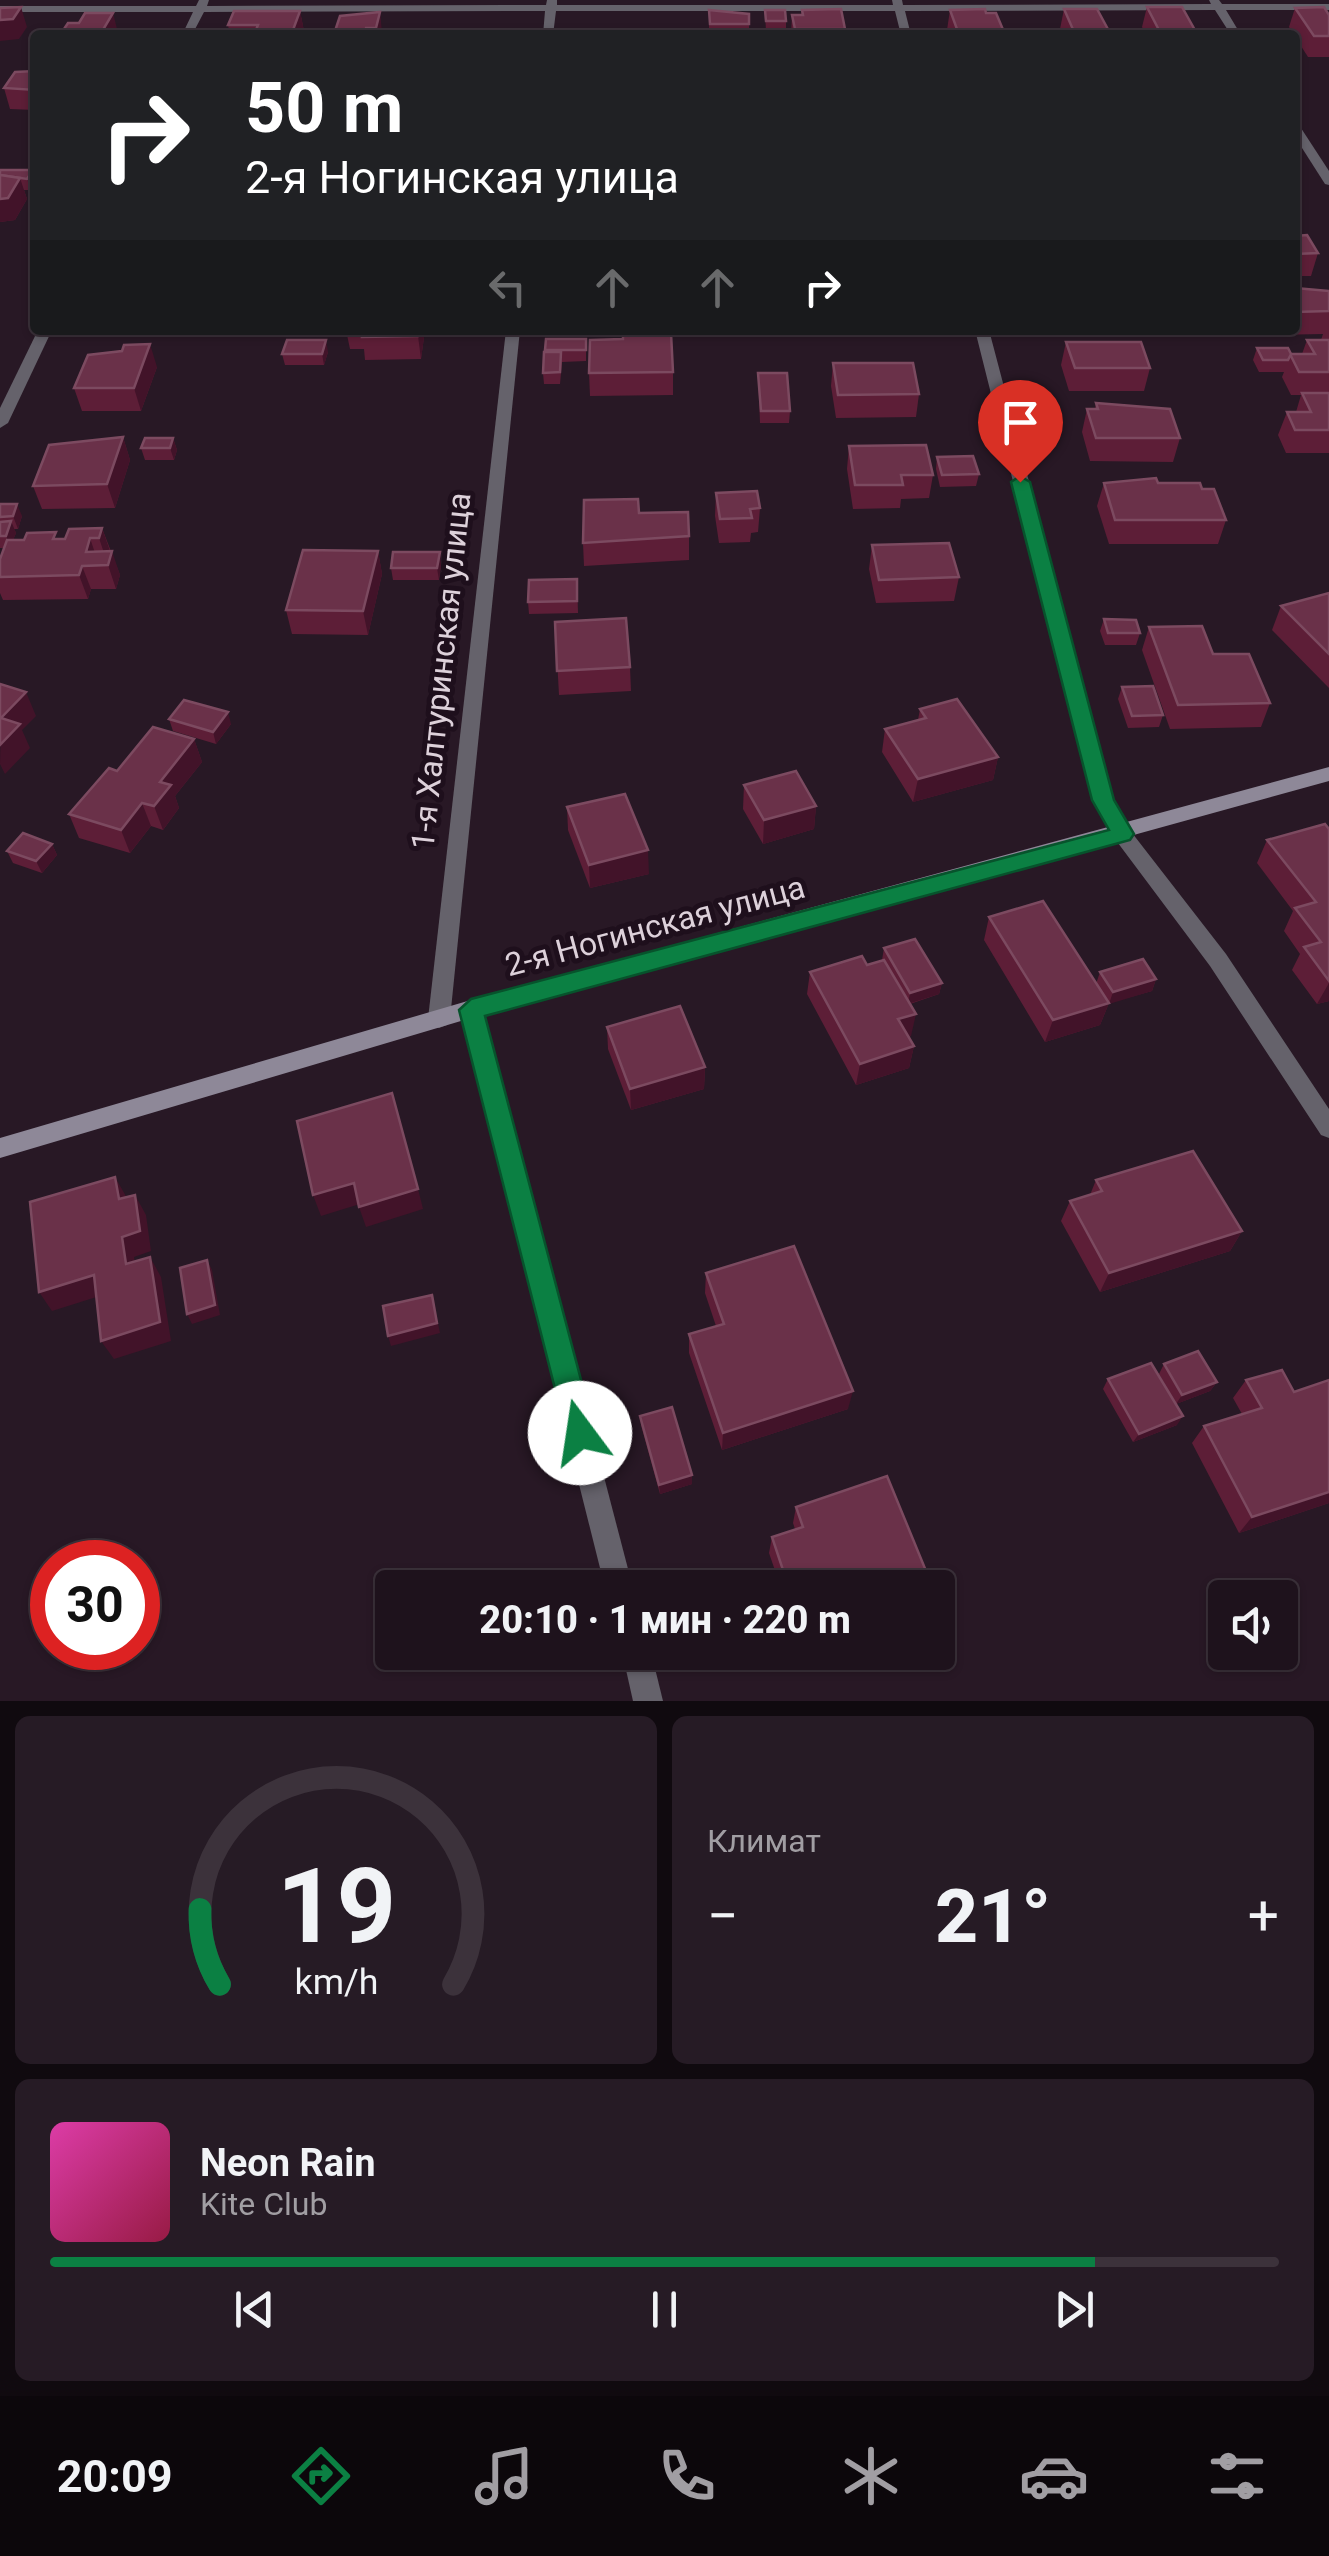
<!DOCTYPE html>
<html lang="ru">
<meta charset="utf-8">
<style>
body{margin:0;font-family:Roboto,sans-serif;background:#261b25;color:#f1f3f6;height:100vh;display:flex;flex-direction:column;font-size:38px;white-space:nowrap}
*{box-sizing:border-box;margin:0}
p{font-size:32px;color:#a19ea3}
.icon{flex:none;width:55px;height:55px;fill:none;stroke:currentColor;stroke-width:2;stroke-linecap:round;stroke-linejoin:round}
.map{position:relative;height:1701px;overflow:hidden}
.drawer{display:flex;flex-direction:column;gap:15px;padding:15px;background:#100a0f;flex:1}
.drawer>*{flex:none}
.hud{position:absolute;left:30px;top:30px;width:1270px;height:305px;border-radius:10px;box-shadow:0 2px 8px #0004,0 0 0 2px #3c323b;background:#202124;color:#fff;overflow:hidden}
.controls{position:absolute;left:1208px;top:1580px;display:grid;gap:20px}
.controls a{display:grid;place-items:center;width:90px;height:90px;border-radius:10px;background:#1e121c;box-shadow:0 2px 8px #0004,0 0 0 2px #3c323b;font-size:50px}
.speed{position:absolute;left:30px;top:1540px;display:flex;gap:20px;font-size:50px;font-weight:700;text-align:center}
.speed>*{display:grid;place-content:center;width:130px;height:130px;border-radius:50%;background:#1e121c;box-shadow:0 2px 8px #0004,0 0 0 2px #3c323b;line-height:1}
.speed .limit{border:15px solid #d22;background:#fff;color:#111}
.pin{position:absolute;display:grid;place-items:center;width:85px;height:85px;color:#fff;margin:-102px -42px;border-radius:50% 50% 50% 0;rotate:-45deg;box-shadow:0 0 10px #0007}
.pin .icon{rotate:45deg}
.me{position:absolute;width:110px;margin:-55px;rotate:346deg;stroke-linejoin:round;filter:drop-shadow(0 0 8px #0008)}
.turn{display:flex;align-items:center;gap:35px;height:210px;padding:0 50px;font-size:45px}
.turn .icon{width:130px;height:130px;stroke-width:2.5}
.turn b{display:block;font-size:70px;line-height:85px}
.lanes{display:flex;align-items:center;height:95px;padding:0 50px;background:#0003;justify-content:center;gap:50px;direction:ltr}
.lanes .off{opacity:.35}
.big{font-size:75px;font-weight:800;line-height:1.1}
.drawer .tile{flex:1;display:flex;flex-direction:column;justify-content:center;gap:15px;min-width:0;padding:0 35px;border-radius:15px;background:#261b25}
.drawer .dial{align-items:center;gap:0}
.dial svg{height:260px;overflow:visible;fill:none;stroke:#3c323b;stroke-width:7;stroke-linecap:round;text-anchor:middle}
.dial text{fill:#f1f3f6;stroke:none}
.song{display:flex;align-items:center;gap:30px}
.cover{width:120px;height:120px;border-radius:15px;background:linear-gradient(135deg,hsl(320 70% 55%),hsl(340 70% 35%))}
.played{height:10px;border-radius:5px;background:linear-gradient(90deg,#0b8043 85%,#3c323b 85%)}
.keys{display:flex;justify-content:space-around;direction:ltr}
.heat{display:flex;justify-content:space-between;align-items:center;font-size:55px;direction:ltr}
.drawer .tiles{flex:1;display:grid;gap:15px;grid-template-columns:1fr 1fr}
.tile:last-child{grid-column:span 2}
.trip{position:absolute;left:375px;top:1570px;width:580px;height:100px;border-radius:10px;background:#1e121c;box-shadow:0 2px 8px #0004,0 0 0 2px #3c323b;font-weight:800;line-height:100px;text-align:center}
.tab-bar{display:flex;height:160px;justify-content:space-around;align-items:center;background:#0c070b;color:#a19ea3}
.tab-bar .icon{width:70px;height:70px}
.tab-bar .current{color:#0b8043}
.tab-bar b{font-size:45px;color:#f1f3f6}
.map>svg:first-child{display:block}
</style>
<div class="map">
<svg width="1329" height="1701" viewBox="0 0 1329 1701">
<rect width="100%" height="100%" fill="#281825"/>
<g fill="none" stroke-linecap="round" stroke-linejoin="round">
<!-- street -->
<g fill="#65626b" fill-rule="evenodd">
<path d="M199,0H209L207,6L546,5L547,0H557V5H893L892,0H902L903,5L1211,4L1209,0H1219L1222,4H1329V10H1226L1241,35H1231L1215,10L905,11L911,35H901L895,11H556L553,35H543L545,11L204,12L192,35H182L193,12H0V6H196Z"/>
<path d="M1295,124L1299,125L1329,171V185L1325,184L1295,137Z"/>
<path d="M38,330H52L8,423L0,428V408Z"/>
<path d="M506,330H520L450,1019L447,1025L439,1028L431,1025L428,1019Z"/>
<path d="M975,330H989L1113,800L1129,829L1226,954L1329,1109V1138L1321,1135L1210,966L1115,839L1093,800Z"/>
<path d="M471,1000L479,1003L482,1009L633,1588H605L460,1009L463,1003Z"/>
<path d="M622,1652H651L663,1701H633Z"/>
</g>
<!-- secondary -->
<path fill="#8e8898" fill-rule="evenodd" d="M1329,767V781L471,1018L0,1158V1138L471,1000Z"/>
</g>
<!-- wall -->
<g fill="#5d1e37">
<path d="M1147,7L1196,32L1195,35H1146L1142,27Z"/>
<path d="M1295,8L1329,15V57H1308L1289,27Z"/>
<path d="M1064,9L1110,33L1109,35H1063L1060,29Z"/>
<path d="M709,10L749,24V35H709Z"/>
<path d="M765,10L786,21V32H766Z"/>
<path d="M802,10L845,29V35H791L792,15H801Z"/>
<path d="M950,10L986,13L1004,32L1003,35H949L947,30Z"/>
<path d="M300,11L304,31L302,35H230L228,25Z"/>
<path d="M380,12L381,35H334Z"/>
<path d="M35,71V110L10,109L4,88Z"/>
<path d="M0,170H33L35,178V183L31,190H24L27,199L15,220L0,222Z"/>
<path d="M1295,236L1318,253L1311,276H1295Z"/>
<path d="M1295,288L1329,291V453H1286L1278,435L1287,412H1296L1301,395H1291L1282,377L1284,372H1259L1253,360L1257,348L1291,354H1302L1307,340H1321L1323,334L1265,335L1262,330H1295Z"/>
<path d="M346,330H425L421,359L365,360L364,349H350Z"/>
<path d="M1051,330H1111L1110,332L1052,333Z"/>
<path d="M546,339H586V361L562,362L560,384H544L543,373Z"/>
<path d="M1066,342L1150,368L1144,391H1069L1061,365Z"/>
<path d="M328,352L324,365H285L282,354Z"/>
<path d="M833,363L919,394L916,417L836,418L831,386Z"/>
<path d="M157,367L141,411H82L74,388Z"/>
<path d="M673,372V395L590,396L589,373Z"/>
<path d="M758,373L790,411L789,423H760Z"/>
<path d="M1096,403L1180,438L1173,462L1090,461L1082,432L1087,409H1095Z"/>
<path d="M123,437L130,460L115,508L42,509L33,486Z"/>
<path d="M173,438L177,450L174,460H145L141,448Z"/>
<path d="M849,446L933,475L929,498L901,499L900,508L853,509L847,469Z"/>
<path d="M937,457L979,474L976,486L940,487L936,469Z"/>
<path d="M1104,483H1158L1202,489L1226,520L1218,544H1109L1097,506Z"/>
<path d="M716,493L760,508L758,532L751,533L750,542L719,543L715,516Z"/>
<path d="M0,504L22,516L18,529H14L16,533L13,540L65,539L102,528L120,575L116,589H91L88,599L3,600L0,593V559L4,548H0Z"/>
<path d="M639,513L689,536V560L584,566L583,543Z"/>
<path d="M872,545L959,577L954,601L876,603L869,569Z"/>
<path d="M378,551L382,574L368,635L292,634L286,610Z"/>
<path d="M441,564L439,580H393L391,568Z"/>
<path d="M577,579L578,613L529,614L528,602Z"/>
<path d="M1329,593V688L1272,630L1281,606Z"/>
<path d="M1104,619L1140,633L1136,645H1105L1100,631Z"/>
<path d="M555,622L630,667L631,691L559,695Z"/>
<path d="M1149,627L1270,703L1261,727L1170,729L1142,650Z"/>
<path d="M1122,687L1163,715L1159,727L1128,728L1118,699Z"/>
<path d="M920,709L998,757L993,780L913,802L882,752L885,729L918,720Z"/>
<path d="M169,719L231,724L216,744L173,731Z"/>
<path d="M194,739L202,762L175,796L179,808L163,830L151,826L130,853L79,838L69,814L117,771Z"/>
<path d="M744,785L816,806L814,829L763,844L743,809Z"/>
<path d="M567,807L649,874L590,888L568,830Z"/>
<path d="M1329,829V1001L1317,1004L1292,970L1300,954L1284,931L1293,911L1257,863L1267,840Z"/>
<path d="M52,844L57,855L42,873L13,863L7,851Z"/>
<path d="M989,917L1096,984L1100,972L1156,979L1152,991L1109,1003L1100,1025L1045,1042L984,940Z"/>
<path d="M884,948L942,983L939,994L910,1004L911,1036L908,1037L914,1046L909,1068L856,1085L807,994L810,972L867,965L882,960Z"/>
<path d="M607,1027L705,1067L704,1089L631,1110L608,1049Z"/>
<path d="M1096,1180L1242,1231L1230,1251L1100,1292L1061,1221L1070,1201L1090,1195Z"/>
<path d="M706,1273L848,1409L722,1450L689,1353V1334L716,1326L705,1293Z"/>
<path d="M1164,1364L1217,1382L1210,1391L1176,1404L1159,1374Z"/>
<path d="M1108,1379L1177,1425L1133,1442L1103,1389Z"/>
<path d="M1246,1380L1294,1392L1329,1503L1239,1533L1192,1443L1204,1426L1242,1414L1233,1398Z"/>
<path d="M640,1416L692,1475V1484L660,1494L641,1425Z"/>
<path d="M796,1507L933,1588H781L769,1553L772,1537L795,1529L793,1523Z"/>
</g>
<!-- shaded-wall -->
<g fill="#421329">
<path d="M21,7L27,27L19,39L0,41V20Z"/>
<path d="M300,11L304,31L302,35H294L293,30Z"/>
<path d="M380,12L382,32L381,35H377L376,28Z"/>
<path d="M113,13L118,33L117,35H100Z"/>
<path d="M33,170L35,183L31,190L27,179Z"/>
<path d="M20,178L27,199L15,220L0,222V199Z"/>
<path d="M419,330H425L421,359L418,336Z"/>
<path d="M326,340L328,352L324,365L322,354Z"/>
<path d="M150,344L157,367L141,411L134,388Z"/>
<path d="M123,437L130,460L115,508L107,484Z"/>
<path d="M173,438L177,450L174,460L170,448Z"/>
<path d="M17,504L22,516L18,529L13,516Z"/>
<path d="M11,521L16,533L10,548L6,536Z"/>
<path d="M102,528L110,551L107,562L99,538Z"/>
<path d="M90,538L98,562L86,552Z"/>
<path d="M112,551L120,575L116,589L108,565Z"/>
<path d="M378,551L382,574L368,635L363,611Z"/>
<path d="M440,552L441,564L439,580L437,568Z"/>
<path d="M82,566L91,589L88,599L79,575Z"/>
<path d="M26,692L36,716L22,730L30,748L5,774L0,764L1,718Z"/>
<path d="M228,712L231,724L216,744L213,732Z"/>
<path d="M194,739L202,762L175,796L179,808L163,830L154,806L160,782Z"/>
<path d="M998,757L993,780L913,802L918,779Z"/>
<path d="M142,803L151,826L130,853L121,830Z"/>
<path d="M816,806L814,829L763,844L764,820Z"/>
<path d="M52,844L57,855L42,873L36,861Z"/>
<path d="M648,850L649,874L590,888L589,865Z"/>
<path d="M1156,979L1152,991L1109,1004L1113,992Z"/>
<path d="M942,983L939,994L908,1004L910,993Z"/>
<path d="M1329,983V1001L1317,1004Z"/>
<path d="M1109,1003L1100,1025L1045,1042L1053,1020Z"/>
<path d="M916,1014L911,1036L894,1041L898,1019Z"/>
<path d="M914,1046L909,1068L856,1085L860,1064Z"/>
<path d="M705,1067L704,1089L631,1110L630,1089Z"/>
<path d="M115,1177L127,1198L119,1199Z"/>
<path d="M354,1183L360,1204L321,1216L313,1195Z"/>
<path d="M418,1189L423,1209L366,1227L359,1207Z"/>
<path d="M135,1195L146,1215L151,1251L134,1257L138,1284L126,1264L122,1237Z"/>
<path d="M1242,1231L1230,1251L1100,1292L1109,1273Z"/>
<path d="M150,1257L161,1277L171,1341L114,1359L101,1341Z"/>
<path d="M207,1260L212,1270L220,1315L192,1324L187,1314Z"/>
<path d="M94,1275L106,1294L52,1311L39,1292Z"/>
<path d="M432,1295L440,1333L391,1346L388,1336Z"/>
<path d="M1217,1382L1210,1391L1176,1404L1182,1395Z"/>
<path d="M853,1391L848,1409L722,1450L723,1433Z"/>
<path d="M1183,1416L1177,1425L1133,1442L1139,1434Z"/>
<path d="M692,1475V1484L660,1494L659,1485Z"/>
<path d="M1329,1492V1503L1239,1533L1252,1517Z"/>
</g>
<!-- building -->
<g fill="#6a3149" stroke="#7c4a60" stroke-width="2.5">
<path d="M21,7L13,19L0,20V8Z"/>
<path d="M1147,7H1182L1196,32H1160Z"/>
<path d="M1324,7L1329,15V36H1314L1295,8Z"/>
<path d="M841,9L845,29H795L792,15H803L802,10Z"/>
<path d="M985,9L986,13H996L1004,32H958L950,10Z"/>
<path d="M1064,9H1097L1110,33L1075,34Z"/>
<path d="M709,10L749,14V24H710Z"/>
<path d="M765,10H785L786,21H766Z"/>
<path d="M234,11H300L293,30H256L258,25H228Z"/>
<path d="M380,12L376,28H366L364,34H334L340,16Z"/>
<path d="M85,13H113L100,35H60L68,23H79Z"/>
<path d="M35,71V90L4,88L15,72Z"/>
<path d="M0,170H33L27,179L0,175Z"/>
<path d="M0,175L20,178L8,198L0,199Z"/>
<path d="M1307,235L1318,253L1295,254V236Z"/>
<path d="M1295,288L1329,291V311L1295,312Z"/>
<path d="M363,330H419L418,336L362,337Z"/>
<path d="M623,333H671L673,372L589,373L590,340L623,339Z"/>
<path d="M546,339H586V350H545Z"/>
<path d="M287,340H326L322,354H282Z"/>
<path d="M1307,340H1329V372H1299L1290,354H1315Z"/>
<path d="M1066,342H1141L1150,368H1075Z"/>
<path d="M150,344L134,388H74L88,355L122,351L124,345Z"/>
<path d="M1257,348H1288L1291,354L1288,360H1263Z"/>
<path d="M544,352H561L560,372L543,373Z"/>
<path d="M833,363H913L919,394L838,395Z"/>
<path d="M758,373H787L790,411H761Z"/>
<path d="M1302,393H1329V430H1295L1287,412H1311Z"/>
<path d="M1096,403L1170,409L1180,438H1096L1087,409H1098Z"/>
<path d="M123,437L107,484L33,486L49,445Z"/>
<path d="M145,438H173L170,448H141Z"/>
<path d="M926,445L933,475H901L903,485H855L849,446Z"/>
<path d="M973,456L979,474L942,475L937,457Z"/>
<path d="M1156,478L1158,483H1200L1202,489H1214L1226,520H1115L1104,483Z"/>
<path d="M757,491L760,508L750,509L752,518L720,519L716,493Z"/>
<path d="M638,499L639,513L688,512L689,536L583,543L584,500Z"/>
<path d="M0,504H17L13,516L0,517Z"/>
<path d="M11,521L6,536H0V522Z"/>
<path d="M102,528L99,538H90L86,552L112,551L108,565L82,566L79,575L0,577V559L7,540H24L27,533L56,532L53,539H65L69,529Z"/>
<path d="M949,543L959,577L879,580L872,545Z"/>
<path d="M303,550L378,551L363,611L286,610Z"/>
<path d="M393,552H440L437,568H391Z"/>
<path d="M577,579V601L528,602L529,580Z"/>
<path d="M1329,593V654L1281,606Z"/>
<path d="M626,618L630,667L557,671L555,622Z"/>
<path d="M1104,619L1136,620L1140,633H1108Z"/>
<path d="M1202,626L1213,654H1249L1270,703L1178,705L1149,627Z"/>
<path d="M0,684L26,692L1,718L20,724L0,745Z"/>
<path d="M1153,686L1163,715L1132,716L1122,687Z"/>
<path d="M957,699L998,757L918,779L885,729L926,718L920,709Z"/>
<path d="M184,700L228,712L213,732L169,719Z"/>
<path d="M153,727L194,739L160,782L171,785L154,806L142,803L121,830L69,814L109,768L117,771Z"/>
<path d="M796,771L816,806L764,820L744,785Z"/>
<path d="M625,794L648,850L589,865L567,807Z"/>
<path d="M1325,824L1329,829V981L1304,947L1321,942L1295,908L1316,902L1267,840Z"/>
<path d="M23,833L52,844L36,861L7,851Z"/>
<path d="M1043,901L1109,1003L1053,1020L989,917Z"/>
<path d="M915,939L942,983L910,993L884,948Z"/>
<path d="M862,956L867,965L884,960L916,1014L898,1019L914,1046L860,1064L810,972Z"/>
<path d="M1143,959L1156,979L1113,992L1100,972Z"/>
<path d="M680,1006L705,1067L630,1089L607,1027Z"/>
<path d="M392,1093L418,1189L359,1207L354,1183L313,1195L297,1121Z"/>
<path d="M1193,1151L1242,1231L1109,1273L1070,1201L1102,1191L1096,1180Z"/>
<path d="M115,1177L119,1199L135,1195L140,1231L122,1237L126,1264L150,1257L160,1322L101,1341L94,1275L39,1292L30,1202Z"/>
<path d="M794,1246L853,1391L723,1433L689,1334L724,1324L706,1273Z"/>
<path d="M207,1260L215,1305L187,1314L180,1268Z"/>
<path d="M432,1295L437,1323L388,1336L383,1306Z"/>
<path d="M1198,1351L1217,1382L1182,1395L1164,1364Z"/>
<path d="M1151,1363L1183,1416L1139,1434L1108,1379Z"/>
<path d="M1282,1370L1294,1392L1329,1380V1492L1252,1517L1204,1426L1262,1408L1246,1380Z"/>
<path d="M672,1407L692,1475L659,1485L640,1416Z"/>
<path d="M887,1476L933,1588H789L772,1537L803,1527L796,1507Z"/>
</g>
<!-- route -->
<path fill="#0b8043" stroke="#07532c" stroke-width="2.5" d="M1020,476L1030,482L1114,800L1134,834L1130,840L485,1016L595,1433L590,1444L580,1448L569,1444L459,1010L471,999L1109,830L1092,800L1011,482Z"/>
<g text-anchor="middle" stroke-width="10" stroke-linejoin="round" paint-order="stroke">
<!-- street labels -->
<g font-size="32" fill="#ddd1da" stroke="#1e0f1c">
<text transform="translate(441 671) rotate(-84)" y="11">1-я Халтуринская улица</text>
<text transform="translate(655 926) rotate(-15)" y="11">2-я Ногинская улица</text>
</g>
</g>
</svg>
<div class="controls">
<a><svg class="icon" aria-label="sound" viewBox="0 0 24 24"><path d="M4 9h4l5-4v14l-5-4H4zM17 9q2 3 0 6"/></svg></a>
</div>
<div class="speed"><div class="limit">30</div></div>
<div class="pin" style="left:1020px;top:482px;background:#d93025"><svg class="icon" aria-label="arrive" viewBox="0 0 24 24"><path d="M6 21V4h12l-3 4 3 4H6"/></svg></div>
<svg class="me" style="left:580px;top:1433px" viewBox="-20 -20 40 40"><circle r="19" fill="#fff"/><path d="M0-13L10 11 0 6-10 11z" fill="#0b8043"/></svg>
<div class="trip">20:10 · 1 мин · 220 m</div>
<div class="hud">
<div class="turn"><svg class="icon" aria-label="right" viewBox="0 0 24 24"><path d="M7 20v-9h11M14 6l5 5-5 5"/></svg><div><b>50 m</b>2-я Ногинская улица</div></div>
<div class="lanes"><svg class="icon off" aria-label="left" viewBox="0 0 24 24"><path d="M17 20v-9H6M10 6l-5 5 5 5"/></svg><svg class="icon off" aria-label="ahead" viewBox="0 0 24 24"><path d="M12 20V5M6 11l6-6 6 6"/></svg><svg class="icon off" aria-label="ahead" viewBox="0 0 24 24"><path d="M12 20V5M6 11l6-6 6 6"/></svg><svg class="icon" aria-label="right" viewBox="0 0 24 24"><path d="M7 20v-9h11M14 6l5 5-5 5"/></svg></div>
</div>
</div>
<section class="drawer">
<div class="tiles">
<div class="tile dial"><svg viewBox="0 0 100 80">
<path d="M14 69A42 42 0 1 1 86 69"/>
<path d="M14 69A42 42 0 0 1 8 46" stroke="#0b8043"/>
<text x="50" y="56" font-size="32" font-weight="700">19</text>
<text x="50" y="72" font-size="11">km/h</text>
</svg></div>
<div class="tile"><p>Климат</p>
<div class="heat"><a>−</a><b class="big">21°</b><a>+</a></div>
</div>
<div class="tile">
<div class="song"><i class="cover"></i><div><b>Neon Rain</b><p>Kite Club</p></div></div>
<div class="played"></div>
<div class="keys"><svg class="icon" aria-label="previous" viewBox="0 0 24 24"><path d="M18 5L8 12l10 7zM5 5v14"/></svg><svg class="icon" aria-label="pause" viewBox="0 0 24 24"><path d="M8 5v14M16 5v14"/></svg><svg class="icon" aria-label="next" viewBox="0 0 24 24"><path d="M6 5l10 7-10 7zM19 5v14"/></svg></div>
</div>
</div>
</section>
<nav class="tab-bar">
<b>20:09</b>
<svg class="icon current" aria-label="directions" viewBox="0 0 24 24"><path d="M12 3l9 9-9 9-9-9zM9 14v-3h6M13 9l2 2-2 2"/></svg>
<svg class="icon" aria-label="music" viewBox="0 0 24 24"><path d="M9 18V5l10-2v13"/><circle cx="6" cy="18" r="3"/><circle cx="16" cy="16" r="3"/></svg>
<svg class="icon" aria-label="phone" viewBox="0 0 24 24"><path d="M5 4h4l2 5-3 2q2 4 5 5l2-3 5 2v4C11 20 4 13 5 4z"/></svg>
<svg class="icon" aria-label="climate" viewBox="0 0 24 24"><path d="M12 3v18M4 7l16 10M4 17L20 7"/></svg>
<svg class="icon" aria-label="car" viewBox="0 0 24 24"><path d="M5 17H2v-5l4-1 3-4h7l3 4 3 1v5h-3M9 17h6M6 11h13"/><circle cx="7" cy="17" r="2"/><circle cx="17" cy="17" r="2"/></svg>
<svg class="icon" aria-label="filters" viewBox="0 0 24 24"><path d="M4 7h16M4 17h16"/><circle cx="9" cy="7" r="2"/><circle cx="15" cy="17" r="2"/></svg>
</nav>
